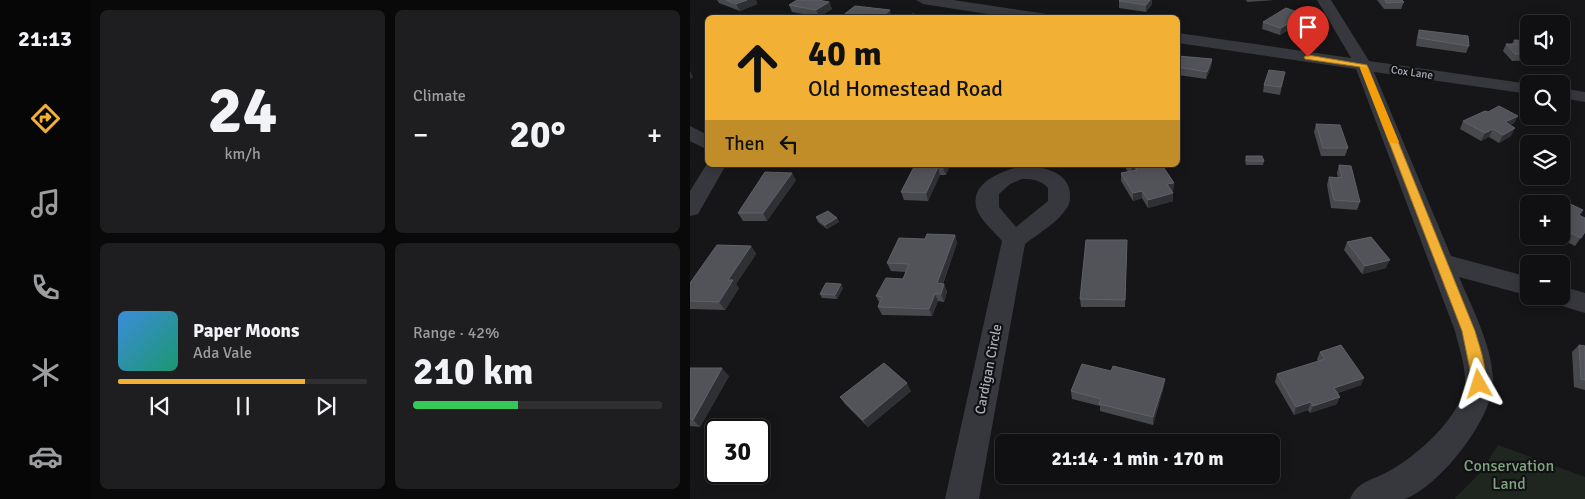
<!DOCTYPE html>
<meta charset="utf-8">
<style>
body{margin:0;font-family:Signika,sans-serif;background:#1e1e20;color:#f1f3f6;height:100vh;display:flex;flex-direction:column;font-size:19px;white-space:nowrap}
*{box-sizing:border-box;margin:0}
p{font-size:16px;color:#9c9d9f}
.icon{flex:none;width:28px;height:28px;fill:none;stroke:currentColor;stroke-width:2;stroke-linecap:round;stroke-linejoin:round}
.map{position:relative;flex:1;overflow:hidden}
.panel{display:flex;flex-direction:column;gap:10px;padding:10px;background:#09090a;width:600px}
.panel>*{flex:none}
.hud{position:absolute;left:15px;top:15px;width:475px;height:152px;border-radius:8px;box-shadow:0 2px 12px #0003,0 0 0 1px #303032;background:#f2b134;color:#111;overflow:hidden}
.fabs{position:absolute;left:830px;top:15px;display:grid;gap:10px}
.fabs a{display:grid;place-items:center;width:50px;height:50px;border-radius:8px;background:#101012;box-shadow:0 2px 12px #0003,0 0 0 1px #303032;font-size:25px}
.speed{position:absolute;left:15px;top:419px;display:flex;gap:10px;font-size:25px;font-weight:700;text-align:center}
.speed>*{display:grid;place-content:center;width:65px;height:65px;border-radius:50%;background:#101012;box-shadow:0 2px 12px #0003,0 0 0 1px #303032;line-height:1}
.speed .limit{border:2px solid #111;border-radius:8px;background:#fff;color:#111}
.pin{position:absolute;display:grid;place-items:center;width:42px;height:42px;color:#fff;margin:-51px -21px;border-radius:50% 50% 50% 0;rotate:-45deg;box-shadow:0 0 5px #0007}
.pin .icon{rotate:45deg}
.me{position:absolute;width:55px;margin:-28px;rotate:354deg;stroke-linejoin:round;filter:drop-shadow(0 0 4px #0008)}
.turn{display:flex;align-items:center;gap:18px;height:105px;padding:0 20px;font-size:22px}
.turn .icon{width:65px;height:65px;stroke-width:2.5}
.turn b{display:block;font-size:35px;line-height:42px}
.then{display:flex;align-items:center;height:48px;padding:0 20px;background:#0003;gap:10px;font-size:19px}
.big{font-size:38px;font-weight:800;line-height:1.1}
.panel .tile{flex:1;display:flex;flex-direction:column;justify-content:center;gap:8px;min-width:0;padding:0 18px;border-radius:8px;background:#1e1e20}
.panel .dial{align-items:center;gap:0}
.dial b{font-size:65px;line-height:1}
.song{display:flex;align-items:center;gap:15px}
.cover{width:60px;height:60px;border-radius:8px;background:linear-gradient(135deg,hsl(210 70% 55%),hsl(160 70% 35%))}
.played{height:5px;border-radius:2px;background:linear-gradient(90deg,#f2b134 75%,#303032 75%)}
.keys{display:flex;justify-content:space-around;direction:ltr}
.heat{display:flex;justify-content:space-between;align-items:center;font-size:28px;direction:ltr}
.charge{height:8px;border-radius:4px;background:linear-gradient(90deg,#34c759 42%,#303032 0)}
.panel .tiles{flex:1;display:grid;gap:10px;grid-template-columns:repeat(2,1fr)}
.trip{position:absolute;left:305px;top:434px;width:285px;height:50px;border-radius:8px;background:#101012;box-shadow:0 2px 12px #0003,0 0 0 1px #303032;font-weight:800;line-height:50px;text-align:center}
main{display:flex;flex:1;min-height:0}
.dock{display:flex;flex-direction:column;width:90px;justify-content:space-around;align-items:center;background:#060607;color:#9c9d9f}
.dock .icon{width:35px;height:35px}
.dock .active{color:#f2b134}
.dock b{font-size:22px;color:#f1f3f6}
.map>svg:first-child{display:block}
</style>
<main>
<nav class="dock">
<b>21:13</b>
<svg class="icon active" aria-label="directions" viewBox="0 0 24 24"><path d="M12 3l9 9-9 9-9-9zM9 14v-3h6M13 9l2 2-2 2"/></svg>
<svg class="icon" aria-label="music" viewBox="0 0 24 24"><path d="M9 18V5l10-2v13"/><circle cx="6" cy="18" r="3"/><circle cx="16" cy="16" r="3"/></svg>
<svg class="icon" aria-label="phone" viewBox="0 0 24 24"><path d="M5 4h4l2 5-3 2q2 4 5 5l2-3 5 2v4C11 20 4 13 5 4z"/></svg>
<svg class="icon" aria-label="climate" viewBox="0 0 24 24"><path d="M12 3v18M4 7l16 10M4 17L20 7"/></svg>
<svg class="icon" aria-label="car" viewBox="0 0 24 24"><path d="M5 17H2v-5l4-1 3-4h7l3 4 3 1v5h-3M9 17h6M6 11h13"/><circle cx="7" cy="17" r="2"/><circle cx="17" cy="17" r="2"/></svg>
</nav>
<section class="panel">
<div class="tiles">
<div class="tile dial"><b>24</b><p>km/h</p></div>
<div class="tile"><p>Climate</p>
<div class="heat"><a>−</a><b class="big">20°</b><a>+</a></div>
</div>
<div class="tile">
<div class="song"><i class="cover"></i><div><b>Paper Moons</b><p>Ada Vale</p></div></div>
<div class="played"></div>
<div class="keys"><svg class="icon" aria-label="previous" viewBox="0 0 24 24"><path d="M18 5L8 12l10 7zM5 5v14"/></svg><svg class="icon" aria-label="pause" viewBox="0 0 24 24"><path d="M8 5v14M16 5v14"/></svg><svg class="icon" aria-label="next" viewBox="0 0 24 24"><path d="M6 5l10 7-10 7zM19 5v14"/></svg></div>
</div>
<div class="tile"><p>Range · 42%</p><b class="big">210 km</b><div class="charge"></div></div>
</div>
</section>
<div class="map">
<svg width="895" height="499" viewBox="0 0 895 499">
<rect width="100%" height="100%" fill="#161618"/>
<!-- green -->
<path fill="#1e261f" d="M808,445L895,477V499H764L791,472Z"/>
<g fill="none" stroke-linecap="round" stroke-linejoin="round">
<!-- street -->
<g fill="#37383d" fill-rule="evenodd">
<path d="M226,0H263L357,14L364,18H323L233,4Z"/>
<path d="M627,0H641L679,61L839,84V94L684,72L761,256L839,277L840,296L769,277C782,308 801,343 803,378C806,415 749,488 714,499C701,499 675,499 660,499C668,480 682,481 699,471C727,456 771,417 775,384C776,366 769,348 765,331L666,69L488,43V33L661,58Z"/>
<path d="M871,88L895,92V102L871,98Z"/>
<path d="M0,126L18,135V150L0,141Z"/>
<path d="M18,162V165H36L8,214L0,216V191Z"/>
<path d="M332,166C351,166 379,171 380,194C380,199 380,202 378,206C369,222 349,233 335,244L289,499H255L312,241C305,232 291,221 287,210C278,182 313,171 332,166ZM332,179C343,179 351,180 358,188V201L326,227L309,207V194L320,184Z"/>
<path d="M871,286L895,293V313L862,303L858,296H871Z"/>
</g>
</g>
<!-- wall -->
<g fill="#47494d">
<path d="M27,0H66L67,4L50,11L29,3Z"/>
<path d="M430,0H462V4L456,12L429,8V1Z"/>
<path d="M556,0H584L557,2Z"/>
<path d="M687,0H712L714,2L711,9H694Z"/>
<path d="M139,2L142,9L129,17L102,12L99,5Z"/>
<path d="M613,14L612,21L590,35L572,29L573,22Z"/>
<path d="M729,30L779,46L776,53L726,46L727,37Z"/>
<path d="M824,40L839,41V56H866L865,59L822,61L813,51L816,44H822Z"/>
<path d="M488,56L522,59L521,67L516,79L488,75Z"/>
<path d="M595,72L590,95L573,92L574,85Z"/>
<path d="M798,112L828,116L824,123L820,125L821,136L809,143L799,137L791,141L770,129L773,121Z"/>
<path d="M626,124L658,148L655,156H631L624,132Z"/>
<path d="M556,156L574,161L573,165H556L555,160Z"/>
<path d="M225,165H260L256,175H250L238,201L214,200L211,192Z"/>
<path d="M434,165H472L484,183L483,191H482L483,193V201L458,208L452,198L443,201L431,181V173L438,172Z"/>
<path d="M649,165L670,202L667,210L641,208L637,185L639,177L648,178L647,173Z"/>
<path d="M106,180L77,221H53L48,213Z"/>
<path d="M871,207L889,216L895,232L885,246L866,236H871Z"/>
<path d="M126,217L147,218L149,222L137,229L128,222Z"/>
<path d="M265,235L267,243L253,284H254L257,292L254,302L248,301L242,316L192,315L188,307L189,302L186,296L213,279L216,272L201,271L197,263L235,239Z"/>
<path d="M437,240L435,307H391L390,299Z"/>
<path d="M657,242L696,268L672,274L654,250Z"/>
<path d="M61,246L66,254L46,284L49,288L35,310L0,309V283Z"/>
<path d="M153,288L147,299L132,298L130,294Z"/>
<path d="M889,345L895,346V390L884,387L882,352Z"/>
<path d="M630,352L671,385L648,393L647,404L620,413L618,410L604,415L585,382L587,374L628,361L627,359Z"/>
<path d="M0,368L39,376L10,427L0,426Z"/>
<path d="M474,386L463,425L410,411V406L382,399L381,391Z"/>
<path d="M221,391L178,427L155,404L150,397Z"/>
</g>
<!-- shaded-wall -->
<g fill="#2f3033">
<path d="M57,0H66L67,4L50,11L46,4Z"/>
<path d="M460,0H462V4L456,12V5Z"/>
<path d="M139,2L142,9L129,17L126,10Z"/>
<path d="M200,10L202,18H191Z"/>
<path d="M613,14L612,21L590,35L591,28Z"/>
<path d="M522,59L521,67L516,79L517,72Z"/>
<path d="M0,71L3,77L0,79Z"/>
<path d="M828,116L824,123L811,130L815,122Z"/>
<path d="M825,128L821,136L809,143L813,135Z"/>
<path d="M803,129L799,137L791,141L795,133Z"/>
<path d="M255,165H260L256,175L253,168Z"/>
<path d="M248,167L250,175L238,201L236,193Z"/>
<path d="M445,167V175L441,176V168Z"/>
<path d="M102,173L106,180L77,221L73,213Z"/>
<path d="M484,183L483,191L477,192V184Z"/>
<path d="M452,191V198L443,201V193Z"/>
<path d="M483,193V201L458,208V200Z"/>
<path d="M147,218L149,222L137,229L135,225Z"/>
<path d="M265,235L267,243L250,291L247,283Z"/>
<path d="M61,246L66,254L46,284L49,288L35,310L29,302L38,280Z"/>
<path d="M700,260L696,268L672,274L675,266Z"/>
<path d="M151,284L153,288L147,299L145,295Z"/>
<path d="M254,284L257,292L254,302L251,294Z"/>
<path d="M245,294L248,301L242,316L239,309Z"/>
<path d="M32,368L39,376L10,427L3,420Z"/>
<path d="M674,378L671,385L641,395L644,388Z"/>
<path d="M475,379L474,386L463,425V417Z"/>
<path d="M217,383L221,391L178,427L173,420Z"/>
<path d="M650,397L647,404L620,413L623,406Z"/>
<path d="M621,402L618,410L604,415L606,407Z"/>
</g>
<!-- building -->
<g fill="#525359" stroke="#5f6168">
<path d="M36,0H57L46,4Z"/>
<path d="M107,0H128L139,2L126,10L99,5Z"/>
<path d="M430,0H460L456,5L429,1Z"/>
<path d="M695,0H712L714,2L696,3Z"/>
<path d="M165,6L200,10L191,18H165L152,16Z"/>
<path d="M596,8L613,14L591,28L573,22Z"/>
<path d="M222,14L246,18H218Z"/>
<path d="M729,30L778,36L779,46L729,38Z"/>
<path d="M824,40L839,41V53L825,54L816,44H827Z"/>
<path d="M488,56L522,59L517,72L488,67Z"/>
<path d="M579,70L595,72L591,87L574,85Z"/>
<path d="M809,106L828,116L815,122L825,128L813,135L803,129L795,133L773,121L795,111L798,112Z"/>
<path d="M626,124L650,125L658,148H633Z"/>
<path d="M556,156H572L574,161H557Z"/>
<path d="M225,165H255L253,168L248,167L236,193L211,192Z"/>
<path d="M439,165H472L484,183L477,184L483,193L458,200L452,191L443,193L431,173L447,170L445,167L441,168Z"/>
<path d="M649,165L661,166L670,202L644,200L639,177L652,178Z"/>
<path d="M75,172L102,173L73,213H48Z"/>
<path d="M878,203L893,210L889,215L895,218V232L891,238L871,228V207L874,208Z"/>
<path d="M138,211L147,218L135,225L126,217Z"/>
<path d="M237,234L265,235L247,283L254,284L251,294H245L239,309L188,307L192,297L186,296L196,278L213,279L219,264L197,263L209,238L235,239Z"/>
<path d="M681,237L700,260L675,266L657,242Z"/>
<path d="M396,240H437L435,300L390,299Z"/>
<path d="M27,245L61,246L38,280H43L29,302L0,301V283Z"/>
<path d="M136,283L151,284L145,295L130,294Z"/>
<path d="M651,345L674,378L644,388L650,397L623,406L621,402L606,407L587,374L635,359L630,352Z"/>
<path d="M889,345L895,346V380L891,379Z"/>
<path d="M194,363L217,383L173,420L150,397Z"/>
<path d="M392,364L421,371L423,366L475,379L463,417L409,404L411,399L381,391Z"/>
<path d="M0,368H32L3,420L0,419Z"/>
</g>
<!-- route -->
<path fill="#f2b134" stroke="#9d7322" d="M618,55L677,65L785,331C789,345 800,375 794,389L789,390L784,389L772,331L670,67L615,59L614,57Z"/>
<!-- slow -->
<path fill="#f59e0b" d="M674,66L678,68L709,142L707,144L699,142L670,68Z"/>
<g text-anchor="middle" stroke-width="4.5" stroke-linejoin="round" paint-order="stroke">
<!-- far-street labels -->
<g font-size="11" fill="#a8adb8" stroke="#111113">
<text transform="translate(722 72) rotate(8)" y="4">Cox Lane</text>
</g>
<!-- street labels -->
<g font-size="14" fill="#a8adb8" stroke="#111113">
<text transform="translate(298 369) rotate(-79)" y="5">Cardigan Circle</text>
</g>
<!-- near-park labels -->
<g font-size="16" fill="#7fa381" stroke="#111113">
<text x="819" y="471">Conservation<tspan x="819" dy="18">Land</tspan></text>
</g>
</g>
</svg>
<div class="fabs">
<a><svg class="icon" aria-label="sound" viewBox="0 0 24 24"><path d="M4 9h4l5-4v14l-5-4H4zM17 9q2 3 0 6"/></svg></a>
<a><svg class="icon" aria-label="search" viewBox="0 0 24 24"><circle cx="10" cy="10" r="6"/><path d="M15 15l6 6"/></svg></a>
<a><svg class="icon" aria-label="layers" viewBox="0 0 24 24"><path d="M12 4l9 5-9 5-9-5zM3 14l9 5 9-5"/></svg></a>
<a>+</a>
<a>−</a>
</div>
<div class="speed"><div class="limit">30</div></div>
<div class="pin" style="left:618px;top:57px;background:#d93025"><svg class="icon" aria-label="arrive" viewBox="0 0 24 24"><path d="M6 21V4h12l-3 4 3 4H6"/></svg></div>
<svg class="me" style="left:789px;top:384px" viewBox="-20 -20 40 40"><path d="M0-17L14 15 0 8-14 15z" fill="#f2b134" stroke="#fff" stroke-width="4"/></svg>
<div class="trip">21:14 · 1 min · 170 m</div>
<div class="hud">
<div class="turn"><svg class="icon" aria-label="ahead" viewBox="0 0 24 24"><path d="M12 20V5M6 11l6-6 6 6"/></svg><div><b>40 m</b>Old Homestead Road</div></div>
<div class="then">Then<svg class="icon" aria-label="left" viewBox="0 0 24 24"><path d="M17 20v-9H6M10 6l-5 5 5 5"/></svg></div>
</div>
</div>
</main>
